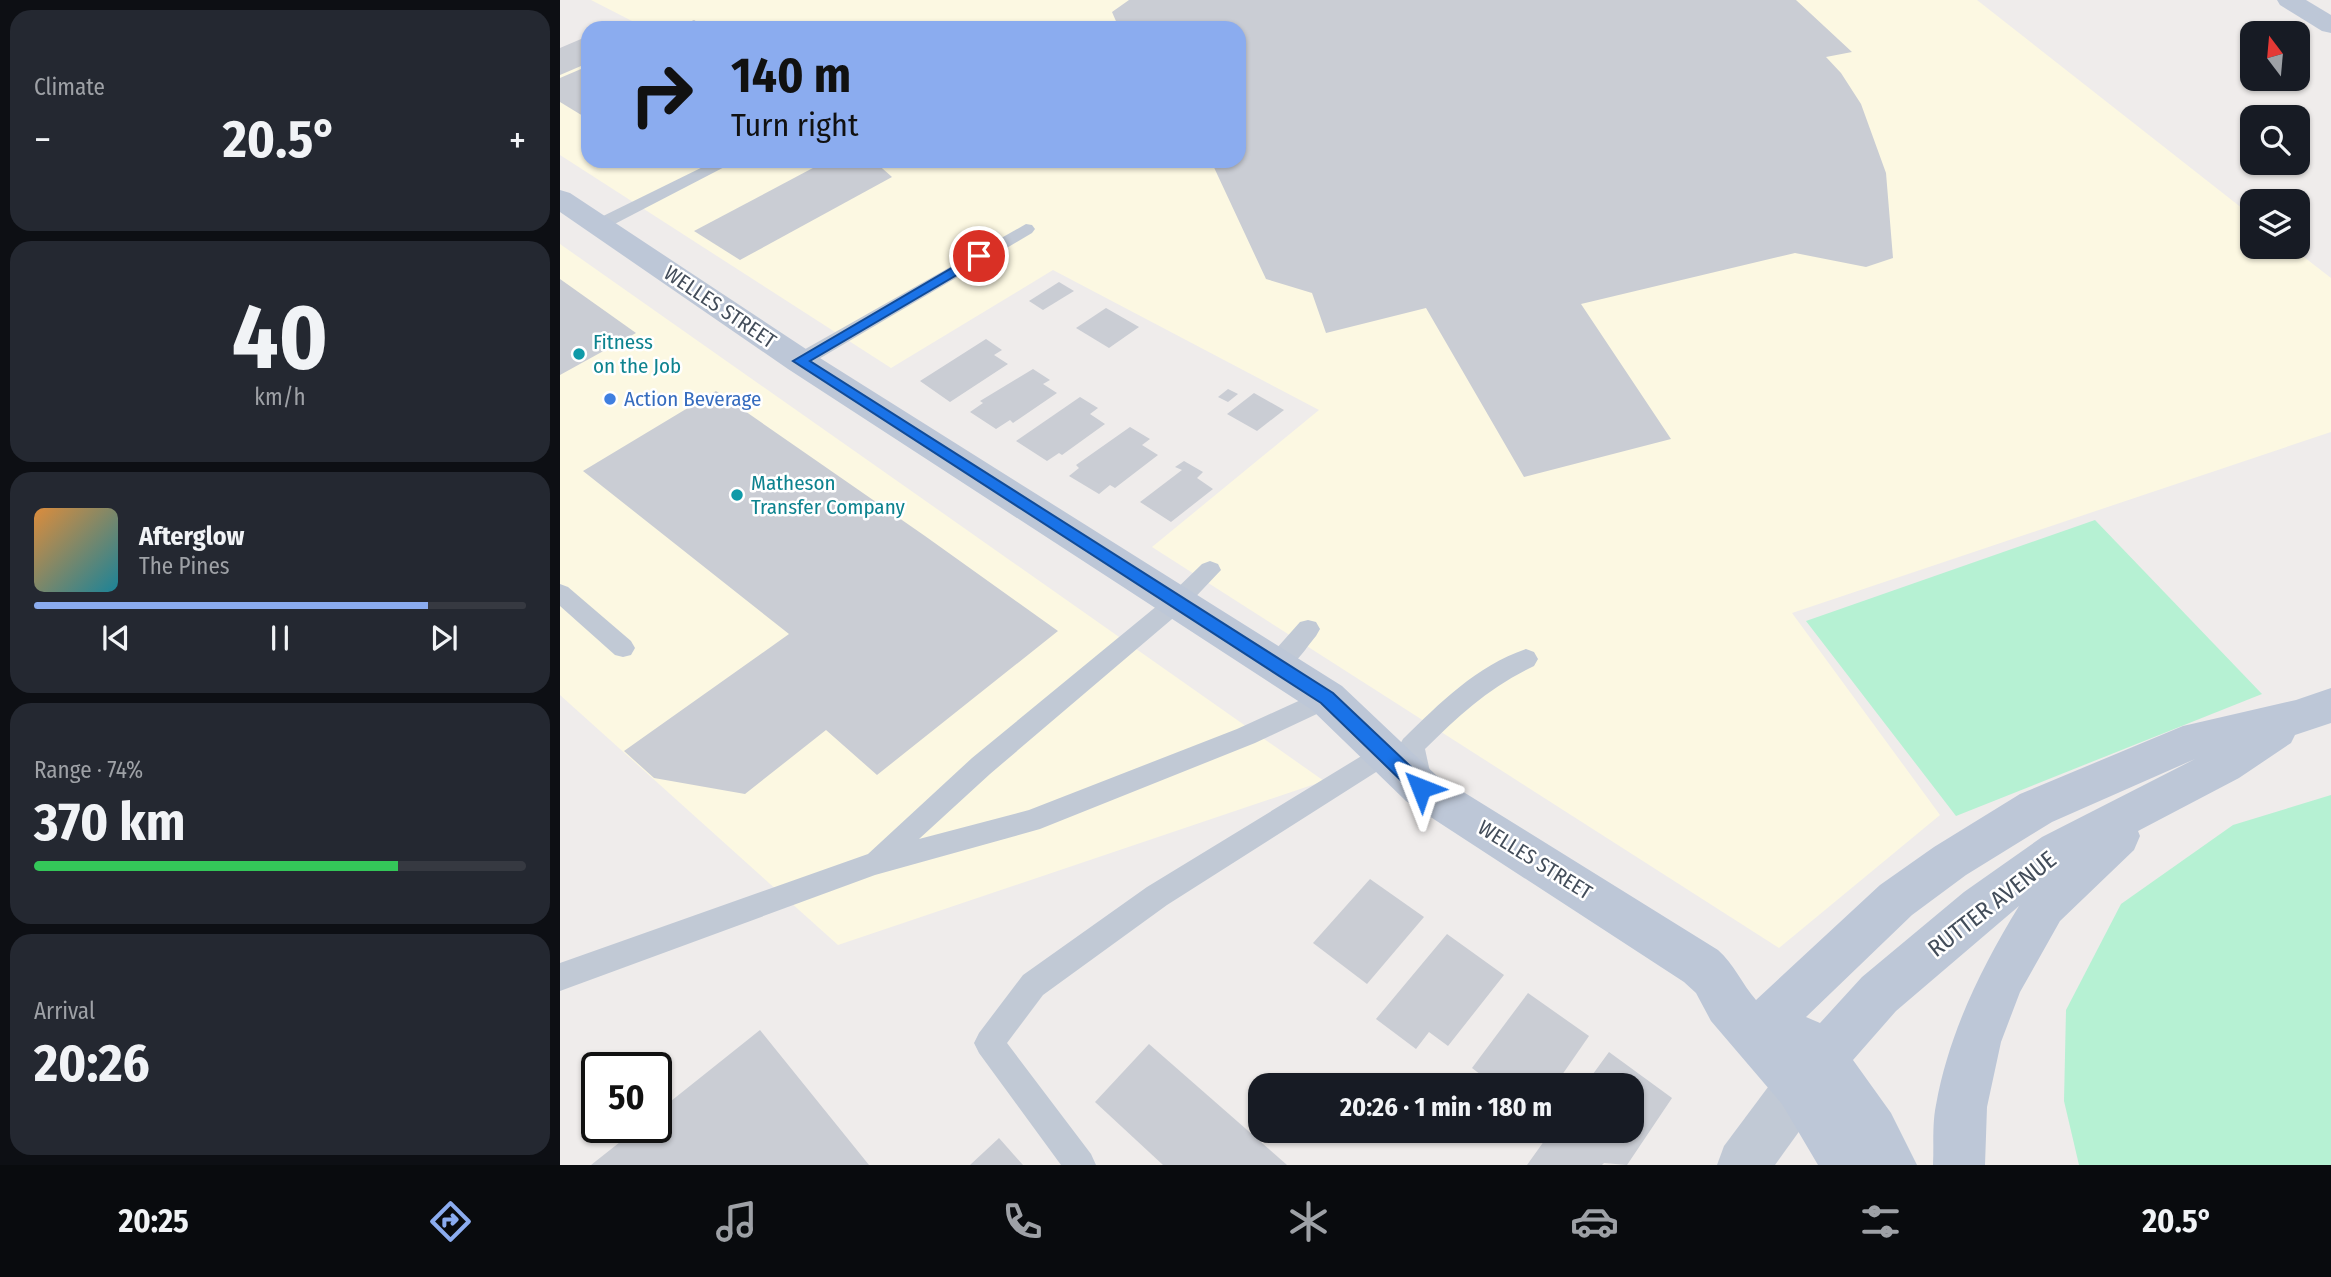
<!DOCTYPE html>
<meta charset="utf-8">
<style>
body{margin:0;font-family:"Fira Sans Condensed",sans-serif;background:#242831;color:#f1f3f6;height:100vh;display:flex;flex-direction:column;font-size:26px;white-space:nowrap}
*{box-sizing:border-box;margin:0}
p{font-size:23px;color:#9ea1a6}
.icon{flex:none;width:38px;height:38px;fill:none;stroke:currentColor;stroke-width:2;stroke-linecap:round;stroke-linejoin:round}
.map{position:relative;flex:1;overflow:hidden}
.sheet{display:flex;flex-direction:column;gap:10px;padding:10px;background:#0d0f14;width:560px}
.sheet>*{flex:none}
.guide{position:absolute;left:21px;top:21px;width:665px;height:147px;border-radius:21px;box-shadow:0 2px 5px #0004;background:#8bacef;color:#111;overflow:hidden}
.needle{width:46px;rotate:344deg}
.buttons{position:absolute;left:1680px;top:21px;display:grid;gap:14px}
.buttons a{display:grid;place-items:center;width:70px;height:70px;border-radius:14px;background:#171b24;box-shadow:0 2px 5px #0004;font-size:35px}
.speed{position:absolute;left:21px;top:1052px;display:flex;gap:14px;font-size:35px;font-weight:700;text-align:center}
.speed>*{display:grid;place-content:center;width:91px;height:91px;border-radius:50%;background:#171b24;box-shadow:0 2px 5px #0004;line-height:1}
.speed .limit{border:4px solid #111;border-radius:10px;background:#fff;color:#111}
.pin{position:absolute;display:grid;place-items:center;width:60px;height:60px;color:#fff;margin:-30px;border:4px solid #fff;border-radius:50%;box-shadow:0 2px 7px #0007}
.me{position:absolute;width:77px;margin:-38px;rotate:315deg;stroke-linejoin:round;filter:drop-shadow(0 0 5px #0008)}
.turn{display:flex;align-items:center;gap:24px;height:147px;padding:0 35px;font-size:32px}
.turn .icon{width:91px;height:91px;stroke-width:2.5}
.turn b{display:block;font-size:49px;line-height:60px}
.big{font-size:52px;font-weight:700;line-height:1.1}
.sheet .card{flex:1;display:flex;flex-direction:column;justify-content:center;gap:10px;min-width:0;padding:0 24px;border-radius:21px;background:#242831}
.sheet .dial{align-items:center;gap:0}
.dial b{font-size:91px;line-height:1}
.song{display:flex;align-items:center;gap:21px}
.cover{width:84px;height:84px;border-radius:10px;background:linear-gradient(135deg,hsl(30 70% 55%),hsl(190 70% 35%))}
.played{height:7px;border-radius:4px;background:linear-gradient(90deg,#8bacef 80%,#363941 80%)}
.keys{display:flex;justify-content:space-around;direction:ltr}
.heat{display:flex;justify-content:space-between;align-items:center;font-size:38px;direction:ltr}
.charge{height:10px;border-radius:5px;background:linear-gradient(90deg,#34c759 74%,#363941 0)}
.trip{position:absolute;left:688px;top:1073px;width:396px;height:70px;border-radius:21px;background:#171b24;box-shadow:0 2px 5px #0004;font-weight:700;line-height:70px;text-align:center}
.tab-bar{display:flex;height:112px;justify-content:space-around;align-items:center;background:#090b0e;color:#9ea1a6}
.tab-bar .icon{width:49px;height:49px}
.tab-bar .selected{color:#8bacef}
.tab-bar b{font-size:32px;color:#f1f3f6}
main{display:flex;flex:1;min-height:0}
.map>svg:first-child{display:block}
</style>
<main>
<section class="sheet">
<div class="card"><p>Climate</p>
<div class="heat"><a>−</a><b class="big">20.5°</b><a>+</a></div>
</div>
<div class="card dial"><b>40</b><p>km/h</p></div>
<div class="card">
<div class="song"><i class="cover"></i><div><b>Afterglow</b><p>The Pines</p></div></div>
<div class="played"></div>
<div class="keys"><svg class="icon" aria-label="previous" viewBox="0 0 24 24"><path d="M18 5L8 12l10 7zM5 5v14"/></svg><svg class="icon" aria-label="pause" viewBox="0 0 24 24"><path d="M8 5v14M16 5v14"/></svg><svg class="icon" aria-label="next" viewBox="0 0 24 24"><path d="M6 5l10 7-10 7zM19 5v14"/></svg></div>
</div>
<div class="card"><p>Range · 74%</p><b class="big">370 km</b><div class="charge"></div></div>
<div class="card"><p>Arrival</p><b class="big">20:26</b></div>
</section>
<div class="map">
<svg width="1771" height="1165" viewBox="0 0 1771 1165">
<rect width="100%" height="100%" fill="#efeceb"/>
<!-- commercial -->
<g fill="#fcf8e2">
<path d="M31,0H1417L1692,216V247H1731L1771,278V432L1232,613L1380,815L1219,948L592,547L759,410L493,270L331,368L0,155V49L28,38V161H679V28H55L72,21Z"/>
<path d="M0,244L764,781L278,945L0,695Z"/>
</g>
<!-- green -->
<g fill="#b6f1d3">
<path d="M1535,520L1702,694L1396,816L1246,621Z"/>
<path d="M1771,795V1165H1519L1504,1101L1506,1010L1561,904L1673,825Z"/>
</g>
<!-- building -->
<g fill="#cacdd4">
<path d="M569,0H1236L1292,52L1266,57L1281,73L1301,104L1326,173L1333,258L1306,267L1235,253L1021,304L1111,439L964,477L866,308L766,333L752,293L706,279L651,161H679V28H559L552,12Z"/>
<path d="M134,20L147,28H116Z"/>
<path d="M28,36V63L0,75V48Z"/>
<path d="M28,66V114L23,116L0,102V78Z"/>
<path d="M266,161H314L332,177L180,260L134,231Z"/>
<path d="M0,279L76,333L0,375Z"/>
<path d="M499,282L514,291L483,310L469,301Z"/>
<path d="M546,308L579,327L549,348L516,328Z"/>
<path d="M426,339L442,350L434,355L448,364L390,402L360,381Z"/>
<path d="M473,369L490,380L483,384L497,393L453,423L450,420L436,429L410,412L423,403L420,401Z"/>
<path d="M668,389L678,394L668,402L658,397Z"/>
<path d="M156,391L365,536L498,631L317,775L266,730L185,794L94,778L64,751L229,634L23,471Z"/>
<path d="M694,393L724,410L697,431L667,414Z"/>
<path d="M520,397L538,408L530,414L545,424L502,455L499,453L487,461L456,441Z"/>
<path d="M570,427L590,439L582,445L598,455L555,488L550,485L539,494L509,476L519,468L516,465Z"/>
<path d="M624,461L643,472L637,478L653,489L611,522L580,502L622,470L615,467Z"/>
<path d="M810,879L864,917L807,984L753,943Z"/>
<path d="M887,934L944,975L888,1046L869,1032L856,1049L816,1019Z"/>
<path d="M968,993L1029,1036L995,1085H934L912,1068Z"/>
<path d="M200,1030L309,1165H31L79,1127H96V1113Z"/>
<path d="M589,1044L727,1165H603L535,1102Z"/>
<path d="M1049,1052L1112,1098L1067,1165L1044,1163L1042,1165H967L992,1130H1071V1085H1025Z"/>
<path d="M439,1138L463,1165H410Z"/>
</g>
<g fill="none" stroke-linecap="round" stroke-linejoin="round">
<!-- lane -->
<g fill="#c1c9d5" fill-rule="evenodd">
<path d="M155,161H176L45,229L39,230L30,225L33,221Z"/>
<path d="M466,224L472,225L475,229L472,233L247,366H233L230,361L233,356Z"/>
<path d="M650,561L658,564L661,570L625,608L430,774L359,839L469,810L677,729L767,688L776,691L779,698L776,705L695,743L480,829L315,875L0,991V963L308,854L412,758L609,596L642,564Z"/>
<path d="M0,584L8,587L71,641L75,648L71,655L63,657L55,655L0,606Z"/>
<path d="M748,620L756,622L760,629L756,636C744,650 728,679 708,672L704,665L708,658L740,622Z"/>
<path d="M966,649L974,652L978,659L974,666C931,686 899,715 865,749L872,781L868,789L859,792L850,789L839,746L843,739C880,703 916,666 966,649Z"/>
<path d="M826,741L835,744L839,752L835,760L607,905L483,995L447,1043L531,1154L536,1165H501L419,1053L414,1043L419,1033L463,975L587,887Z"/>
</g>
<!-- street -->
<path fill="#c1c9d5" fill-rule="evenodd" d="M1256,1040L1274,1047L1281,1065L1274,1083L1215,1165H1157L1164,1146L1238,1047Z"/>
<!-- secondary -->
<g fill="#bdc7d7" fill-rule="evenodd">
<path d="M1717,0H1746L1771,15V33L1762,31L1720,5Z"/>
<path d="M0,190L10,193L252,353L782,686L876,775L1158,950C1174,964 1182,984 1196,1000L1320,885L1374,847L1460,794L1623,726L1736,700L1771,688V723L1735,735L1731,743L1679,778L1578,831L1580,836L1574,850L1500,921L1460,992L1441,1042L1427,1107L1425,1165H1373C1374,1146 1372,1124 1376,1105C1389,1033 1421,968 1459,906L1336,1011L1293,1060L1331,1113L1357,1165H1258L1222,1104L1151,1021L1136,993L1124,982L846,801L752,710L228,369L0,212ZM1635,759L1482,837L1404,892L1302,977L1260,1023L1246,1017L1352,915L1406,875L1492,822Z"/>
</g>
</g>
<!-- route -->
<path fill="#1a73e8" stroke="#114b97" stroke-width="2" d="M419,252L424,253V259L250,361L773,693L867,782L870,788L867,793L861,795L854,793L761,703L233,361Z"/>
<!-- markers -->
<g fill="#0f9aa8" stroke="#fff" stroke-width="2.5">
<circle cx="19" cy="354" r="7"/>
<circle cx="177" cy="495" r="7"/>
</g>
<circle fill="#3f7fe0" stroke="#fff" stroke-width="2.5" cx="50" cy="399" r="7"/>
<g text-anchor="middle" stroke-width="5" stroke-linejoin="round" paint-order="stroke">
<!-- street labels -->
<g font-size="21" fill="#434d5a" stroke="#fff">
<text transform="translate(160 307) rotate(34)" y="7">WELLES STREET</text>
<text transform="translate(975 860) rotate(32)" y="7">WELLES STREET</text>
</g>
<!-- culture labels -->
<g font-size="21" fill="#0d838f" stroke="#fff" text-anchor="start">
<text x="33" y="349">Fitness<tspan x="33" dy="24">on the Job</tspan></text>
<text x="191" y="490">Matheson<tspan x="191" dy="24">Transfer Company</tspan></text>
</g>
<!-- shop labels -->
<g font-size="21" fill="#366cbe" stroke="#fff" text-anchor="start">
<text x="64" y="406">Action Beverage</text>
</g>
<!-- near-street labels -->
<g font-size="24" fill="#434d5a" stroke="#fff">
<text transform="translate(1432 904) rotate(-38)" y="8">RUTTER AVENUE</text>
</g>
</g>
</svg>
<div class="buttons">
<a><svg class="needle" viewBox="-14 -14 28 28"><path d="M0-13l5 13h-10z" fill="#e53935"/><path d="M0 13l5-13h-10z" fill="#9ea1a6"/></svg></a>
<a><svg class="icon" aria-label="search" viewBox="0 0 24 24"><circle cx="10" cy="10" r="6"/><path d="M15 15l6 6"/></svg></a>
<a><svg class="icon" aria-label="layers" viewBox="0 0 24 24"><path d="M12 4l9 5-9 5-9-5zM3 14l9 5 9-5"/></svg></a>
</div>
<div class="speed"><div class="limit">50</div></div>
<div class="pin" style="left:419px;top:256px;background:#d93025"><svg class="icon" aria-label="arrive" viewBox="0 0 24 24"><path d="M6 21V4h12l-3 4 3 4H6"/></svg></div>
<svg class="me" style="left:861px;top:788px" viewBox="-20 -20 40 40"><path d="M0-17L14 15 0 8-14 15z" fill="#1a73e8" stroke="#fff" stroke-width="4"/></svg>
<div class="trip">20:26 · 1 min · 180 m</div>
<div class="guide">
<div class="turn"><svg class="icon" aria-label="right" viewBox="0 0 24 24"><path d="M7 20v-9h11M14 6l5 5-5 5"/></svg><div><b>140 m</b>Turn right</div></div>
</div>
</div>
</main>
<nav class="tab-bar">
<b>20:25</b>
<svg class="icon selected" aria-label="directions" viewBox="0 0 24 24"><path d="M12 3l9 9-9 9-9-9zM9 14v-3h6M13 9l2 2-2 2"/></svg>
<svg class="icon" aria-label="music" viewBox="0 0 24 24"><path d="M9 18V5l10-2v13"/><circle cx="6" cy="18" r="3"/><circle cx="16" cy="16" r="3"/></svg>
<svg class="icon" aria-label="phone" viewBox="0 0 24 24"><path d="M5 4h4l2 5-3 2q2 4 5 5l2-3 5 2v4C11 20 4 13 5 4z"/></svg>
<svg class="icon" aria-label="climate" viewBox="0 0 24 24"><path d="M12 3v18M4 7l16 10M4 17L20 7"/></svg>
<svg class="icon" aria-label="car" viewBox="0 0 24 24"><path d="M5 17H2v-5l4-1 3-4h7l3 4 3 1v5h-3M9 17h6M6 11h13"/><circle cx="7" cy="17" r="2"/><circle cx="17" cy="17" r="2"/></svg>
<svg class="icon" aria-label="filters" viewBox="0 0 24 24"><path d="M4 7h16M4 17h16"/><circle cx="9" cy="7" r="2"/><circle cx="15" cy="17" r="2"/></svg>
<b>20.5°</b>
</nav>
